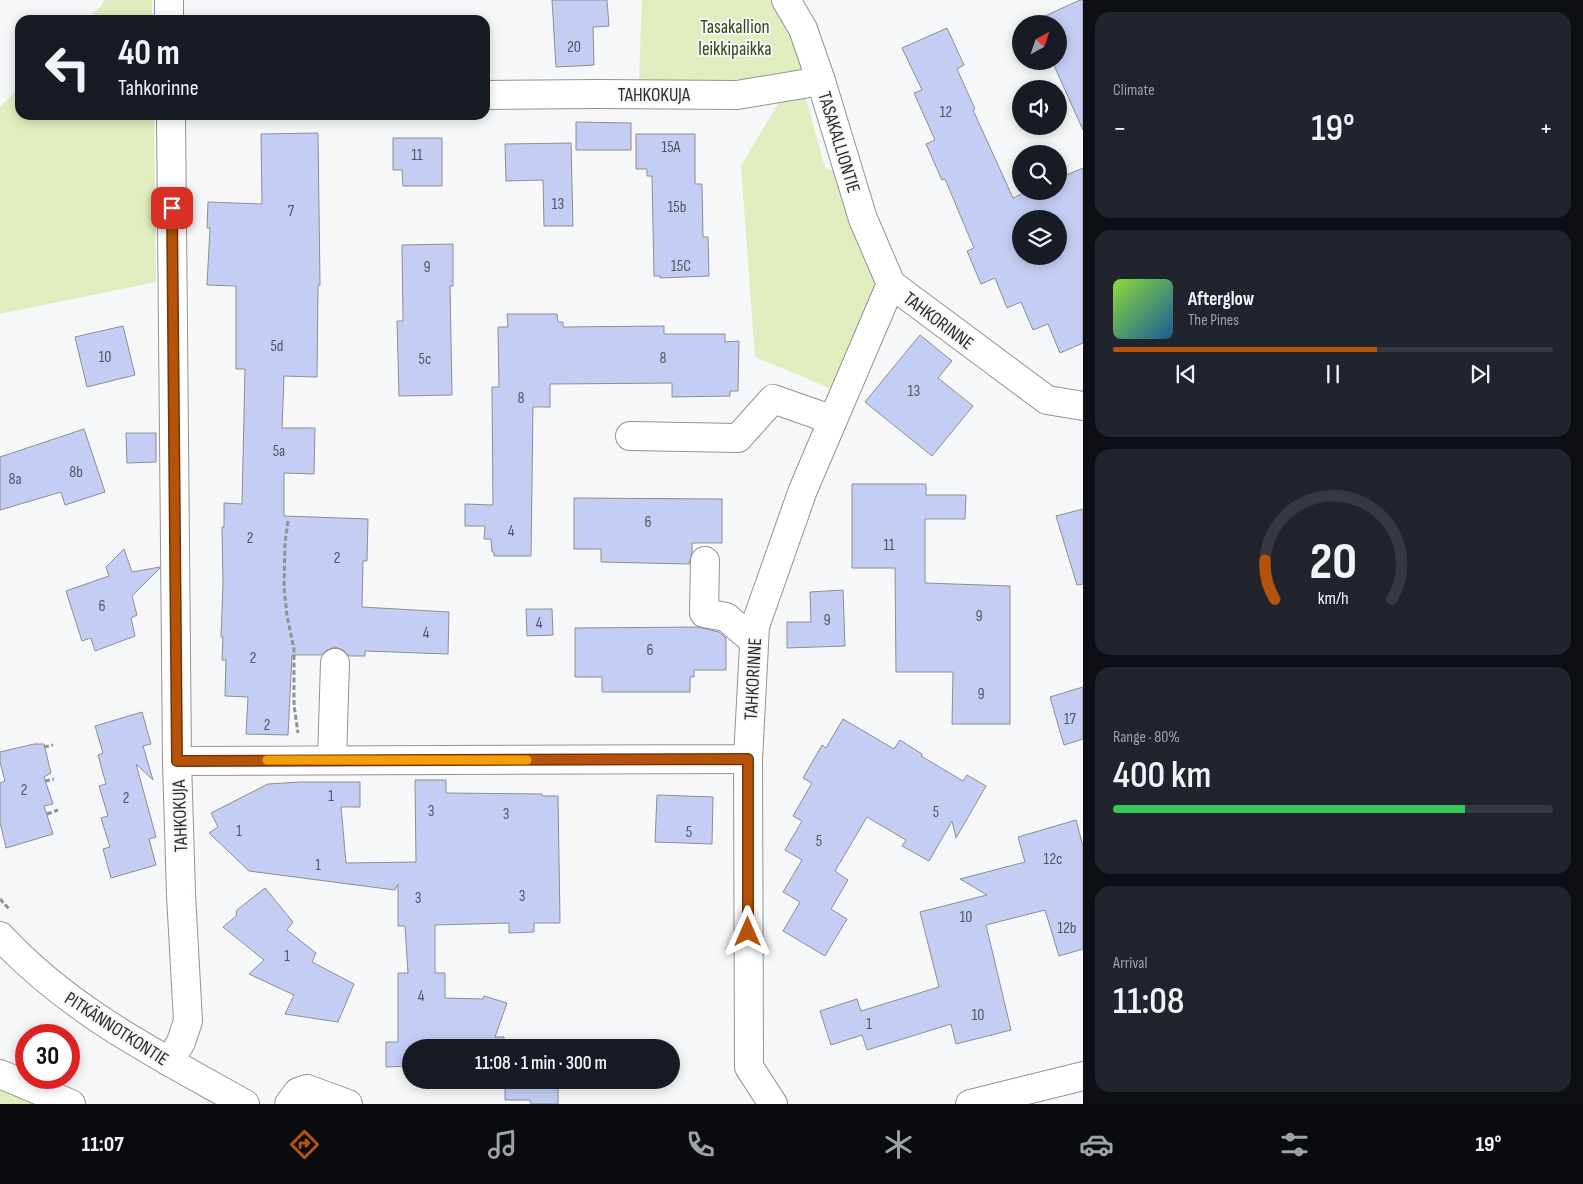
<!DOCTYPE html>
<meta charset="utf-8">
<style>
body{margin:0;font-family:"Sofia Sans Condensed",sans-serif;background:#20242c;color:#f1f3f6;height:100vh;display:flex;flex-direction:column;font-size:19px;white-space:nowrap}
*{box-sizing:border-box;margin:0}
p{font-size:16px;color:#9ea1a6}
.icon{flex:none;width:28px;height:28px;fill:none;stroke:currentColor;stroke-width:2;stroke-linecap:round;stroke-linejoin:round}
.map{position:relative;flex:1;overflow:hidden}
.side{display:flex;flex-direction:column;gap:12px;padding:12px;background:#0d0f14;width:500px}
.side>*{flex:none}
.top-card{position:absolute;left:15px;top:15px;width:475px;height:105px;border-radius:15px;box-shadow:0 2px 12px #0003;background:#171b24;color:#f1f3f6;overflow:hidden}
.needle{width:32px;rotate:40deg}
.buttons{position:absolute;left:1012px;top:15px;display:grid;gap:10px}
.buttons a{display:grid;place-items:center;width:55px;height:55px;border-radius:50%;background:#171b24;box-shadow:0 2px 12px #0003;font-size:25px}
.speed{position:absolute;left:15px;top:1024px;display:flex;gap:10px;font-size:25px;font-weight:700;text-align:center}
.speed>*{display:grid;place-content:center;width:65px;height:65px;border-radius:50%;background:#171b24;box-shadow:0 2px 12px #0003;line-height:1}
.speed .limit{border:8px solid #d22;background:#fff;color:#111}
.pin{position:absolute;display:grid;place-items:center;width:42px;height:42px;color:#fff;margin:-21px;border-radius:10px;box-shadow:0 2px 8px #0006}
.me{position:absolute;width:55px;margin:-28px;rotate:0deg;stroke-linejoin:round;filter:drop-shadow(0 0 4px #0008)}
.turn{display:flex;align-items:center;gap:18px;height:105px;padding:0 20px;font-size:22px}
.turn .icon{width:65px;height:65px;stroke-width:2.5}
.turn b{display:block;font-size:35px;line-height:42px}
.big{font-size:38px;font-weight:600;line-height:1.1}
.side .card{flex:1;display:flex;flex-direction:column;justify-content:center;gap:8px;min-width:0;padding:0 18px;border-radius:15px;background:#20242c}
.side .dial{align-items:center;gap:0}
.dial svg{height:130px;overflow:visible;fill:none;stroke:#363941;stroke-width:7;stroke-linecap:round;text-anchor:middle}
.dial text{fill:#f1f3f6;stroke:none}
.song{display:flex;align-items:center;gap:15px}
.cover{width:60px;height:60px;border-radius:8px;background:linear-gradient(135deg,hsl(90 70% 55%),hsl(210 70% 35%))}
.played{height:5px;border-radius:2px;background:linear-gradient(90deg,#b45309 60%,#363941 60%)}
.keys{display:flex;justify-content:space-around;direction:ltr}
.heat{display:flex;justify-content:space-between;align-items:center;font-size:28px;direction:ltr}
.charge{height:8px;border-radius:4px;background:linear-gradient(90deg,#34c759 80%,#363941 0)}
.trip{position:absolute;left:402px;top:1039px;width:278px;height:50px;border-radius:25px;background:#171b24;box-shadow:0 2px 12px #0003;font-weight:600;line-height:50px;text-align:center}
.tabs{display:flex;height:80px;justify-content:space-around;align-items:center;background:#090b0e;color:#9ea1a6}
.tabs .icon{width:35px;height:35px}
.tabs .current{color:#b45309}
.tabs b{font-size:22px;color:#f1f3f6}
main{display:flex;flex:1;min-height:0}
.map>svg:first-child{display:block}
</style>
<main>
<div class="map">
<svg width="1083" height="1104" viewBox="0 0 1083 1104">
<rect width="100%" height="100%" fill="#f6f7f8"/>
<!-- green -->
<g fill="#e0eebf">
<path d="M104,0H152V20H87L101,6Z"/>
<path d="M642,0H780L810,73L737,86L639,81Z"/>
<path d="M20,87V115H154L156,282L0,314V107Z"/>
<path d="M806,98L825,168L841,174L884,285L832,389L755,357L741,166L779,102Z"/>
<path d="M0,1089L44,1104H0Z"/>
</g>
<!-- building -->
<g fill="#c4cef4" stroke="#8e8e90" fill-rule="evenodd">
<path d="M552,0H607L609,26L593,27L594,65L556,67Z"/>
<path d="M1080,0H1083V130L1052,61H1059V24H1035L1034,21Z"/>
<path d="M947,28L964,65L957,69L975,109L973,110L1013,198L1028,191H1059V178L1083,168V343L1060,353L1048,324L1033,330L1021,302L1007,308L995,278L981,284L967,251L974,248L945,179L942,180L926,144L935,140L914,93L922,90L902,48ZM1021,219H1059V256H1021Z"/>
<path d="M576,122L631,123V150H576Z"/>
<path d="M318,133L320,285H318L317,377L284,376L282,428H315L314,474L284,473V516L368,519L367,561H363L362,607L449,612L448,654L365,651V656H349L343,650L335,647L327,650L321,655H292L288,735L246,734L248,697L225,696L226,660H222L223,637H221L223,583L222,527H224V503L242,504L245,369H236V286L207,285L210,228H207L208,202L262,204L261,134Z"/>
<path d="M636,134H695V184H702L703,237H708L709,276L660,278V276H654L652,176H647V169H636Z"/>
<path d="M393,138H442V186H403L402,170H393Z"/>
<path d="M571,143L573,226H544L543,180L506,181L505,144Z"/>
<path d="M453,244V286H450L452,395L399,396L397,321H403L402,245Z"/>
<path d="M507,314H557L558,322H563V327L664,326V334H725V342L739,341L738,391H730V396L672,397V383L550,384V407H533L531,556H494V552H492L491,539H484L485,526H465V504L493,505L492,387H499L498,327H508Z"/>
<path d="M123,326L135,375L87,387L75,337Z"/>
<path d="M920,335L952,361L938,378L973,406L932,456L865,402Z"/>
<path d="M84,429L105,492L65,505L61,492L0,510V457Z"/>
<path d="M126,433H156V462L127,463Z"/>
<path d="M852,484H926V495H966L965,519H925V583L1010,586V724H952L953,672H896L895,568H852Z"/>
<path d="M574,498L722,499V543H692V552L689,564L601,562V549H574Z"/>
<path d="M1083,509V584L1077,585L1056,516Z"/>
<path d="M124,549L132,572L160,567V568L132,596L137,615L131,618L135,636L95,651L91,638L82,641L66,591L109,576L106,567Z"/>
<path d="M843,590L845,646L787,648V622H811L810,592Z"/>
<path d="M526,609H552L553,635L527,636Z"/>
<path d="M698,627L719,632L726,638V670H694V677H690V692H602V677H575V628Z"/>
<path d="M1083,687V739L1064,745L1050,697Z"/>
<path d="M142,712L151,744L143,746L153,780L136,764L156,837L149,839L156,865L111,878L103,849L110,847L101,818L108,816L99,786L106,784L98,755L103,753L95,726Z"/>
<path d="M843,719L894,749L900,740L922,754L921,756L963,781L967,775L986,786L956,838L952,821L929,861L902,846L906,840L867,817L835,871L848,880L831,909L847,919L825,956L783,931L800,902L783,892L802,860L785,850L802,821L793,816L812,783L803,778L822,745L826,748Z"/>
<path d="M34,744H44L51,773L44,777L53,804L44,806L53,834L6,848L0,822V783L5,781L0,762V752Z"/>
<path d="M415,780H446V793L542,794V796H558L560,923H534V932L509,933V923L435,925V973H445V998L483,999L484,996L507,1003L495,1037H504V1047L531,1048H411V1066L386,1067V1042H398V973H408L405,926H398V884L395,890L249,871L209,833L218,827L211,813L268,784L301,782H360V807H341L346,863L416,862Z"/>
<path d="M657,795L713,797L712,844L655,842Z"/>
<path d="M1076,820L1083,846V949L1059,956L1045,910L986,925L1011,1030L956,1044L951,1024L867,1050L862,1035L831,1045L820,1011L857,999L861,1011L939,987L920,912L987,895L960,879L1025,862L1018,837Z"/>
<path d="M265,888L293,922L287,930L316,953L312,962L354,984L338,1022L285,1014L294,995L249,974L264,960L223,927L236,916L237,910Z"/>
<path d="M477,1080H558V1104H531L530,1100H505V1088H477Z"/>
</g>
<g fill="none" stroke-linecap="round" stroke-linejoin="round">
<!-- minor casing -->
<g stroke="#939395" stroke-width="30">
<g id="minor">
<path d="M169,0V20"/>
<path d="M786,0L803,29L821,81L863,219L891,284"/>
<path d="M485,95L598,94L737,95L821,81"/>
<path d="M630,436L738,438L773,399L833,420"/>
<path d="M705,561L704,613L726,617L754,641"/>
<path d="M748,759L749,1067L773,1104"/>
<path d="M332,760L335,663"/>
<path d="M177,761L748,759L755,626L803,490L891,284L1047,400L1083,406"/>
<path d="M0,936C71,1012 156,1054 245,1104"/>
<path d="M169,1062L181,1042L188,1021L181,895L177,761L171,115"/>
<path d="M0,1074L71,1104"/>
<path d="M289,1104L298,1092L307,1089L348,1104"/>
<path d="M970,1104L1083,1076"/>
</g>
</g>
<!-- path -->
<g stroke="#919293" stroke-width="3" stroke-dasharray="5 2.5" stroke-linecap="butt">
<path d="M288,521L285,543L284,587L287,616L294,649V705L298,733"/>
<path d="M44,747L53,745"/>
<path d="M45,781L54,779"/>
<path d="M47,814L58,810"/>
<path d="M0,899L9,909"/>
</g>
<!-- minor -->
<use href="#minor" stroke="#fff" stroke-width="28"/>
</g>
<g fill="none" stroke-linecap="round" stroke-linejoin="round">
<!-- route casing -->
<g stroke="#753606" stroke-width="12">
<path id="route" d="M172,208L177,761L748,759V932"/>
</g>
<!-- route -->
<use href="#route" stroke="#b45309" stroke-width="9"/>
<!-- slow -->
<path stroke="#f59e0b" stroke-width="9" d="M267,760H527"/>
</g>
<g text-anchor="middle" stroke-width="4" stroke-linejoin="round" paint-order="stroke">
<!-- number labels -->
<g font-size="16" fill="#535560">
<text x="574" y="52">20</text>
<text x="946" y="117">12</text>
<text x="671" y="152">15A</text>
<text x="417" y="160">11</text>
<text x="558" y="209">13</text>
<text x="677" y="212">15b</text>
<text x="291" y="216">7</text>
<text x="681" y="271">15C</text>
<text x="427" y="272">9</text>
<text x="277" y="351">5d</text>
<text x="105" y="362">10</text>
<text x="663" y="363">8</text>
<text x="425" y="364">5c</text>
<text x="914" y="396">13</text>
<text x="521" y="403">8</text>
<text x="279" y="456">5a</text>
<text x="76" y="477">8b</text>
<text x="15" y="484">8a</text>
<text x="648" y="527">6</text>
<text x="511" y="536">4</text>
<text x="250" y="543">2</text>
<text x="889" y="550">11</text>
<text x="337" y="563">2</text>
<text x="102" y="611">6</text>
<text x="979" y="621">9</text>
<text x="827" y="625">9</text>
<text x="539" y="628">4</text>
<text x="426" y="638">4</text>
<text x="650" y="655">6</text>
<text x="253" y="663">2</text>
<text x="981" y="699">9</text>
<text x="1070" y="724">17</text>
<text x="267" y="730">2</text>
<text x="24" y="795">2</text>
<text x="331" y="801">1</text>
<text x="126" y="803">2</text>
<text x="431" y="816">3</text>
<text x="936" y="817">5</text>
<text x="506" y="819">3</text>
<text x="239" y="836">1</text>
<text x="689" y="837">5</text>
<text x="819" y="846">5</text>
<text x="1053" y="864">12c</text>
<text x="318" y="870">1</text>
<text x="522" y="901">3</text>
<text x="418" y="903">3</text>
<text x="966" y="922">10</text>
<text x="1067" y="933">12b</text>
<text x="287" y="961">1</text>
<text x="421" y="1001">4</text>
<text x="978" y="1020">10</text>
<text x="869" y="1029">1</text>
</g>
<!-- park labels -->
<g font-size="19" fill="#3a4616" stroke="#f6f7f8">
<text x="735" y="33">Tasakallion<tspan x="735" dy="22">leikkipaikka</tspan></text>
</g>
<!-- street labels -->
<g font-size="19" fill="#2d2d2e" stroke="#f6f7f8">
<text x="654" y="101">TAHKOKUJA</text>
<text transform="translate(840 142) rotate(73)" y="7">TASAKALLIONTIE</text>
<text transform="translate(939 320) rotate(37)" y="7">TAHKORINNE</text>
<text transform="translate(752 679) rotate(-87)" y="7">TAHKORINNE</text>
<text transform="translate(179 816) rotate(-92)" y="7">TAHKOKUJA</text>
<text transform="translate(117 1028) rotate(33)" y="7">PITKÄNNOTKONTIE</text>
</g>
</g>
</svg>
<div class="buttons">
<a><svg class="needle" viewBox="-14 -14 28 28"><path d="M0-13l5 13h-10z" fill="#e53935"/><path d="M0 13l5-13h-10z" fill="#9ea1a6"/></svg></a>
<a><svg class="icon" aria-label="sound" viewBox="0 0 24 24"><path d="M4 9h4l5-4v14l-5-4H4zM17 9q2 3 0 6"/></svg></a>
<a><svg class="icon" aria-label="search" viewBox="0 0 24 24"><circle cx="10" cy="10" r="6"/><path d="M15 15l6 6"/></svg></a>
<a><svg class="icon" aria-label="layers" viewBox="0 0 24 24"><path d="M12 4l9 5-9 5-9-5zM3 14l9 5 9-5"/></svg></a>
</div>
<div class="speed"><div class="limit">30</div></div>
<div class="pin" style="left:172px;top:208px;background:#d93025"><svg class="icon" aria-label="arrive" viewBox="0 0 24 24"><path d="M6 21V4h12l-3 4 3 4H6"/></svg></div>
<svg class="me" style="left:748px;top:932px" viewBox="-20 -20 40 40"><path d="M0-17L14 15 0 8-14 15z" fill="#b45309" stroke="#fff" stroke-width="4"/></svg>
<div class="trip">11:08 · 1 min · 300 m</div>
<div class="top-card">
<div class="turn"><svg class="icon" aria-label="left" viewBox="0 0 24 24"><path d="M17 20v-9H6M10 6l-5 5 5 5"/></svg><div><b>40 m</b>Tahkorinne</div></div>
</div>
</div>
<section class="side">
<div class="card"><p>Climate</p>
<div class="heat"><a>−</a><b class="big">19°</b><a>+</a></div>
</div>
<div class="card">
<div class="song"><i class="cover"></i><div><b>Afterglow</b><p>The Pines</p></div></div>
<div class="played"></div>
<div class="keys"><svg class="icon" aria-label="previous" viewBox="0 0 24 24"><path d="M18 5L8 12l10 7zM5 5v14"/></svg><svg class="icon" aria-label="pause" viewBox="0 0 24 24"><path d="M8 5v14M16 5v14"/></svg><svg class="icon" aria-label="next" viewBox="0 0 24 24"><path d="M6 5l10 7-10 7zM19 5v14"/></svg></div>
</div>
<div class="card dial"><svg viewBox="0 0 100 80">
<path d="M14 69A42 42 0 1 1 86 69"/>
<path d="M14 69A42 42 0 0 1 8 45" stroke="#b45309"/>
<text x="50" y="56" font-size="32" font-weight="700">20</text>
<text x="50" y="72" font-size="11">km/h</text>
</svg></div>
<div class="card"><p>Range · 80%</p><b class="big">400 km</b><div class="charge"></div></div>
<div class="card"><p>Arrival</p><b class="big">11:08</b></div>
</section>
</main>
<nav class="tabs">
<b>11:07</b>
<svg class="icon current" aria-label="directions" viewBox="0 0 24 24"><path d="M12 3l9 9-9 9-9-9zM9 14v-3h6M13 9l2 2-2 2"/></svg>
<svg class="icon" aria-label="music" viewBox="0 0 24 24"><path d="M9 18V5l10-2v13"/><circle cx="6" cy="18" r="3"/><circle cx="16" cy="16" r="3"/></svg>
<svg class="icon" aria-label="phone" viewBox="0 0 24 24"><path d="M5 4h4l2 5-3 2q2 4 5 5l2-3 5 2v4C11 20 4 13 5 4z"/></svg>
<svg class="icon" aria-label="climate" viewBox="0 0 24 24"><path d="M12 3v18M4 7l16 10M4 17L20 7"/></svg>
<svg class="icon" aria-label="car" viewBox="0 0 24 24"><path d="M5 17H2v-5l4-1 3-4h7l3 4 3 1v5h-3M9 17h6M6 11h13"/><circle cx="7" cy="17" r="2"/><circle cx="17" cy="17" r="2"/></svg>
<svg class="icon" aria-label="filters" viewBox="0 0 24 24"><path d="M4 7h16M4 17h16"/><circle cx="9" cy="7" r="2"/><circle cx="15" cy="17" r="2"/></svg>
<b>19°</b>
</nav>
